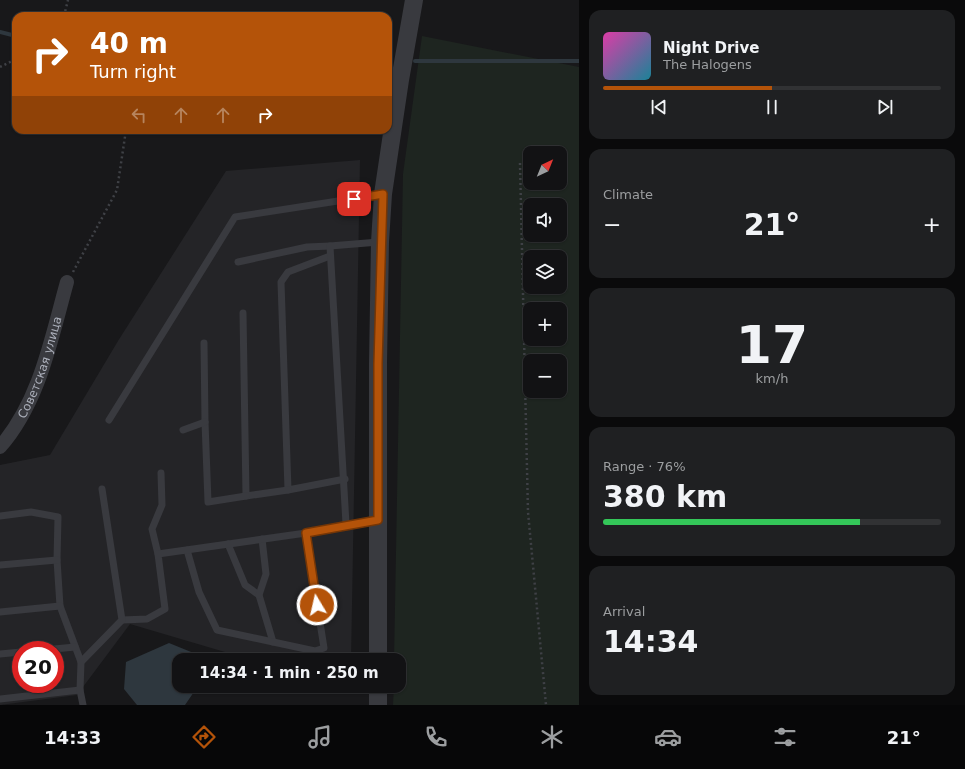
<!DOCTYPE html>
<meta charset="utf-8">
<style>
body{margin:0;font-family:"DejaVu Sans",sans-serif;background:#1f2022;color:#f1f3f6;height:100vh;display:flex;flex-direction:column;font-size:15px;white-space:nowrap}
*{box-sizing:border-box;margin:0}
p{font-size:13px;color:#9c9ea0}
.icon{flex:none;width:22px;height:22px;fill:none;stroke:currentColor;stroke-width:2;stroke-linecap:round;stroke-linejoin:round}
.map{position:relative;flex:1;overflow:hidden}
.panel{display:flex;flex-direction:column;gap:10px;padding:10px;background:#0a0a0b;width:386px}
.panel>*{flex:none}
.hud{position:absolute;left:12px;top:12px;width:380px;height:122px;border-radius:12px;box-shadow:0 1px 3px #0004,0 0 0 1px #313234;background:#b45309;color:#fff;overflow:hidden}
.needle{width:26px;rotate:43deg}
.tools{position:absolute;left:523px;top:146px;display:grid;gap:8px}
.tools a{display:grid;place-items:center;width:44px;height:44px;border-radius:8px;background:#121214;box-shadow:0 1px 3px #0004,0 0 0 1px #313234;font-size:20px}
.speed{position:absolute;left:12px;top:641px;display:flex;gap:8px;font-size:20px;font-weight:700;text-align:center}
.speed>*{display:grid;place-content:center;width:52px;height:52px;border-radius:50%;background:#121214;box-shadow:0 1px 3px #0004,0 0 0 1px #313234;line-height:1}
.speed .limit{border:6px solid #d22;background:#fff;color:#111}
.pin{position:absolute;display:grid;place-items:center;width:34px;height:34px;color:#fff;margin:-17px;border-radius:8px;box-shadow:0 2px 6px #0006}
.me{position:absolute;width:44px;margin:-22px;rotate:351deg;stroke-linejoin:round;filter:drop-shadow(0 0 3px #0008)}
.turn{display:flex;align-items:center;gap:14px;height:84px;padding:0 12px;font-size:18px}
.turn .icon{width:52px;height:52px;stroke-width:2.5}
.turn b{display:block;font-size:28px;line-height:34px}
.lanes{display:flex;align-items:center;height:38px;padding:0 12px;background:#0003;justify-content:center;gap:20px;direction:ltr}
.lanes .off{opacity:.35}
.big{font-size:30px;font-weight:800;line-height:1.1}
.panel .tile{flex:1;display:flex;flex-direction:column;justify-content:center;gap:6px;min-width:0;padding:0 14px;border-radius:12px;background:#1f2022}
.panel .dial{align-items:center;gap:0}
.dial b{font-size:52px;line-height:1}
.song{display:flex;align-items:center;gap:12px}
.cover{width:48px;height:48px;border-radius:6px;background:linear-gradient(135deg,hsl(320 70% 55%),hsl(190 70% 35%))}
.played{height:4px;border-radius:2px;background:linear-gradient(90deg,#b45309 50%,#313234 50%)}
.keys{display:flex;justify-content:space-around;direction:ltr}
.heat{display:flex;justify-content:space-between;align-items:center;font-size:22px;direction:ltr}
.charge{height:6px;border-radius:3px;background:linear-gradient(90deg,#34c759 76%,#313234 0)}
.trip{position:absolute;left:172px;top:653px;width:234px;height:40px;border-radius:12px;background:#121214;box-shadow:0 1px 3px #0004,0 0 0 1px #313234;font-weight:800;line-height:40px;text-align:center}
.tab-bar{display:flex;height:64px;justify-content:space-around;align-items:center;background:#070708;color:#9c9ea0}
.tab-bar .icon{width:28px;height:28px}
.tab-bar .selected{color:#b45309}
.tab-bar b{font-size:18px;color:#f1f3f6}
main{display:flex;flex:1;min-height:0}
.map>svg:first-child{display:block}
</style>
<main>
<div class="map">
<svg width="579" height="705" viewBox="0 0 579 705">
<rect width="100%" height="100%" fill="#18181a"/>
<!-- built -->
<path fill="#242427" fill-rule="evenodd" d="M360,160L351,660H252L130,624L77,695L0,705V465L50,455L118,341L226,171ZM21,650H55V684H21Z"/>
<!-- green -->
<path fill="#1e2520" fill-rule="evenodd" d="M422,36L579,67V705H393L394,686H399V660H394L403,174ZM530,153H560V183H530ZM530,205H560V235H530ZM530,257H560V287H530ZM530,309H560V339H530ZM530,361H560V391H530Z"/>
<!-- water -->
<path fill="#2e373e" d="M169,643L196,654L202,660H179V686H198L185,705H137L124,689L126,662Z"/>
<g fill="none" stroke-linecap="round" stroke-linejoin="round">
<!-- stream -->
<g stroke="#2e373e" stroke-width="4">
<path d="M0,32L16,36"/>
<path d="M415,61H579"/>
</g>
<!-- path -->
<g stroke="#3f4146" stroke-width="2.5" stroke-dasharray="2 3" stroke-linecap="butt">
<path d="M64,16L68,0"/>
<path d="M0,67L16,59"/>
<path d="M520,163L528,512L546,705"/>
<path d="M73,272L117,190L126,130"/>
</g>
<!-- service -->
<g stroke="#393a3f" stroke-width="7">
<path d="M330,256L288,272L281,282L288,490L345,479"/>
<path d="M238,262L307,247L330,246"/>
<path d="M243,313L246,496L288,490"/>
<path d="M204,343L205,422L208,502L246,496"/>
<path d="M109,420L235,217L383,194"/>
<path d="M183,430L205,422"/>
<path d="M0,516L31,512L58,517L57,560L60,606L81,662"/>
<path d="M346,524L330,246L379,242"/>
<path d="M228,544L245,585L259,595L273,642"/>
<path d="M187,550L199,592L217,630L315,651L324,648L306,533"/>
<path d="M158,554L152,529L162,505L161,473"/>
<path d="M0,565L57,560"/>
<path d="M259,595L266,574L262,539"/>
<path d="M0,612L60,606"/>
<path d="M122,620L147,619L165,609L158,554L306,533L378,520"/>
<path d="M44,650L75,647"/>
<path d="M0,654L21,652"/>
<path d="M0,699L80,690"/>
<path d="M83,705L80,690L81,662L122,620L102,489"/>
</g>
<!-- minor -->
<path stroke="#393a3f" stroke-width="14" id="s1" d="M0,447C40,401 51,339 67,282"/>
<!-- tertiary -->
<g stroke="#393a3f" stroke-width="18">
<path d="M378,660V364L380,242L383,194L400,80L414,0"/>
<path d="M378,705V686"/>
</g>
</g>
<g fill="none" stroke-linecap="round" stroke-linejoin="round">
<!-- route casing -->
<g stroke="#753606" stroke-width="10">
<path id="route" d="M317,605L306,533L378,520V364L383,194L354,199"/>
</g>
<!-- route -->
<use href="#route" stroke="#b45309" stroke-width="7"/>
</g>
<g text-anchor="middle" stroke-width="4" stroke-linejoin="round" paint-order="stroke">
<!-- street labels -->
<g font-size="12" fill="#abafba" stroke="#131315">
<text dy="4" stroke="none"><textPath href="#s1" startOffset="90">Советская улица</textPath></text>
</g>
</g>
</svg>
<div class="tools">
<a><svg class="needle" viewBox="-14 -14 28 28"><path d="M0-13l5 13h-10z" fill="#e53935"/><path d="M0 13l5-13h-10z" fill="#9c9ea0"/></svg></a>
<a><svg class="icon" aria-label="sound" viewBox="0 0 24 24"><path d="M4 9h4l5-4v14l-5-4H4zM17 9q2 3 0 6"/></svg></a>
<a><svg class="icon" aria-label="layers" viewBox="0 0 24 24"><path d="M12 4l9 5-9 5-9-5zM3 14l9 5 9-5"/></svg></a>
<a>+</a>
<a>−</a>
</div>
<div class="speed"><div class="limit">20</div></div>
<div class="pin" style="left:354px;top:199px;background:#d93025"><svg class="icon" aria-label="arrive" viewBox="0 0 24 24"><path d="M6 21V4h12l-3 4 3 4H6"/></svg></div>
<svg class="me" style="left:317px;top:605px" viewBox="-20 -20 40 40"><circle r="17" fill="#b45309" stroke="#fff" stroke-width="3"/><path d="M0-11L8 9 0 5-8 9z" fill="#fff"/></svg>
<div class="trip">14:34 · 1 min · 250 m</div>
<div class="hud">
<div class="turn"><svg class="icon" aria-label="right" viewBox="0 0 24 24"><path d="M7 20v-9h11M14 6l5 5-5 5"/></svg><div><b>40 m</b>Turn right</div></div>
<div class="lanes"><svg class="icon off" aria-label="left" viewBox="0 0 24 24"><path d="M17 20v-9H6M10 6l-5 5 5 5"/></svg><svg class="icon off" aria-label="ahead" viewBox="0 0 24 24"><path d="M12 20V5M6 11l6-6 6 6"/></svg><svg class="icon off" aria-label="ahead" viewBox="0 0 24 24"><path d="M12 20V5M6 11l6-6 6 6"/></svg><svg class="icon" aria-label="right" viewBox="0 0 24 24"><path d="M7 20v-9h11M14 6l5 5-5 5"/></svg></div>
</div>
</div>
<section class="panel">
<div class="tile">
<div class="song"><i class="cover"></i><div><b>Night Drive</b><p>The Halogens</p></div></div>
<div class="played"></div>
<div class="keys"><svg class="icon" aria-label="previous" viewBox="0 0 24 24"><path d="M18 5L8 12l10 7zM5 5v14"/></svg><svg class="icon" aria-label="pause" viewBox="0 0 24 24"><path d="M8 5v14M16 5v14"/></svg><svg class="icon" aria-label="next" viewBox="0 0 24 24"><path d="M6 5l10 7-10 7zM19 5v14"/></svg></div>
</div>
<div class="tile"><p>Climate</p>
<div class="heat"><a>−</a><b class="big">21°</b><a>+</a></div>
</div>
<div class="tile dial"><b>17</b><p>km/h</p></div>
<div class="tile"><p>Range · 76%</p><b class="big">380 km</b><div class="charge"></div></div>
<div class="tile"><p>Arrival</p><b class="big">14:34</b></div>
</section>
</main>
<nav class="tab-bar">
<b>14:33</b>
<svg class="icon selected" aria-label="directions" viewBox="0 0 24 24"><path d="M12 3l9 9-9 9-9-9zM9 14v-3h6M13 9l2 2-2 2"/></svg>
<svg class="icon" aria-label="music" viewBox="0 0 24 24"><path d="M9 18V5l10-2v13"/><circle cx="6" cy="18" r="3"/><circle cx="16" cy="16" r="3"/></svg>
<svg class="icon" aria-label="phone" viewBox="0 0 24 24"><path d="M5 4h4l2 5-3 2q2 4 5 5l2-3 5 2v4C11 20 4 13 5 4z"/></svg>
<svg class="icon" aria-label="climate" viewBox="0 0 24 24"><path d="M12 3v18M4 7l16 10M4 17L20 7"/></svg>
<svg class="icon" aria-label="car" viewBox="0 0 24 24"><path d="M5 17H2v-5l4-1 3-4h7l3 4 3 1v5h-3M9 17h6M6 11h13"/><circle cx="7" cy="17" r="2"/><circle cx="17" cy="17" r="2"/></svg>
<svg class="icon" aria-label="filters" viewBox="0 0 24 24"><path d="M4 7h16M4 17h16"/><circle cx="9" cy="7" r="2"/><circle cx="15" cy="17" r="2"/></svg>
<b>21°</b>
</nav>
